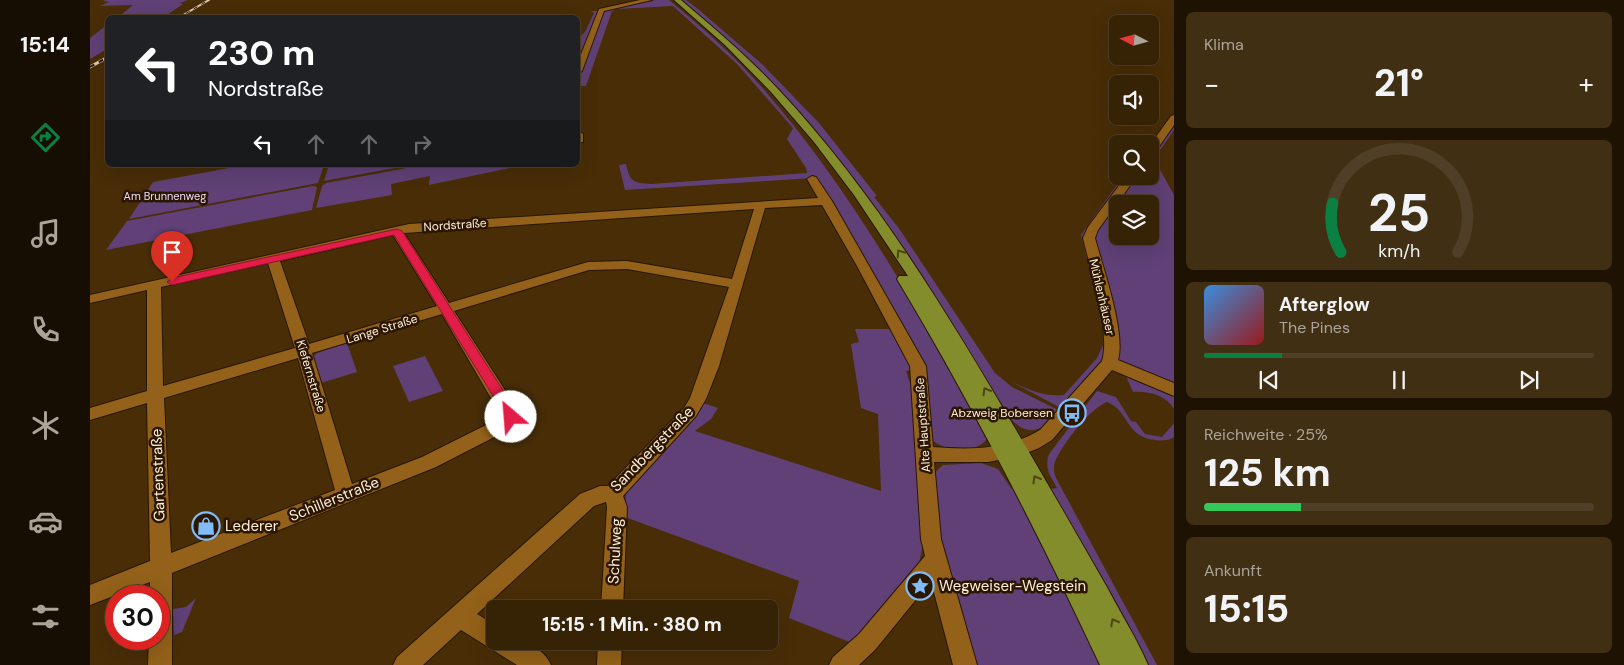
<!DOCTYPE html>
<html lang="de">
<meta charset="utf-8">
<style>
body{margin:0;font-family:"DM Sans",sans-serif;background:#412f13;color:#f1f3f6;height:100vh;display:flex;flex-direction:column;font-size:19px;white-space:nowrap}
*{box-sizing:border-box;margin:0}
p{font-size:16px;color:#aaa49a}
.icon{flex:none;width:28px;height:28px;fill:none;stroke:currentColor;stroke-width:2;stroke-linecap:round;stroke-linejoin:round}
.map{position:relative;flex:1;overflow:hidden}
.drawer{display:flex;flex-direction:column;gap:12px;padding:12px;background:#1e1303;width:450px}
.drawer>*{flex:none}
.banner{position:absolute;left:15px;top:15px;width:475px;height:152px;border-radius:8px;box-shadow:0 5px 20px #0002,0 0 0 1px #503f27;background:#202124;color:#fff;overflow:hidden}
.needle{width:32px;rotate:276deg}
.fabs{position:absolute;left:1019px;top:15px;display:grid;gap:10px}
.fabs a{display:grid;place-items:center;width:50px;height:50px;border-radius:8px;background:#362205;box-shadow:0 5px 20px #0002,0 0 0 1px #503f27;font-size:25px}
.speed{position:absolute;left:15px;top:585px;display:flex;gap:10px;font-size:25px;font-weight:700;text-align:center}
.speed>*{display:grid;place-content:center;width:65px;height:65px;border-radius:50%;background:#362205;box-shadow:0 5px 20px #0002,0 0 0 1px #503f27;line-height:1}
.speed .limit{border:8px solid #d22;background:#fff;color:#111}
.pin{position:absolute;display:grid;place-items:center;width:42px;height:42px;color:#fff;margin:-51px -21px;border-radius:50% 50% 50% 0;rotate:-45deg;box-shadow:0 0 5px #0007}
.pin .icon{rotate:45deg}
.me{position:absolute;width:55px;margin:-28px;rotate:333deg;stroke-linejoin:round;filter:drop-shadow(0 0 4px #0008)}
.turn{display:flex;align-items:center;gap:18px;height:105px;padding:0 20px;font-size:22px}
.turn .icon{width:65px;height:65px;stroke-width:2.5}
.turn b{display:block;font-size:35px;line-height:42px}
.lanes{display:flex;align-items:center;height:48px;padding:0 20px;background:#0003;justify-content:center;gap:25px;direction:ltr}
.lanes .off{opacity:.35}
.big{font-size:38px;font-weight:800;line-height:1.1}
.drawer .tile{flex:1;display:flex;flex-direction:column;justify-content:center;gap:8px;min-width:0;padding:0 18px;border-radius:8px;background:#412f13}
.drawer .dial{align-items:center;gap:0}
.dial svg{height:130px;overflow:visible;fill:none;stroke:#503f27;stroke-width:7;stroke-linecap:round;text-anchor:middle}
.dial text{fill:#f1f3f6;stroke:none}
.song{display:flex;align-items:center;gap:15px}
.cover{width:60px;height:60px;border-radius:8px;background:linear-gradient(135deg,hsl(210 70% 55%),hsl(0 70% 35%))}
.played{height:5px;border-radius:2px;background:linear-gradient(90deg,#0b8043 20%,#503f27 20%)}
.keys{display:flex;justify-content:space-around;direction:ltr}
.heat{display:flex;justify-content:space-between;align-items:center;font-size:28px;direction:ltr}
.charge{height:8px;border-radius:4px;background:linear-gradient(90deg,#34c759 25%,#503f27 0)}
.trip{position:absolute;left:396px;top:600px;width:292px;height:50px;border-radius:8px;background:#362205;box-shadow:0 5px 20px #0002,0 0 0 1px #503f27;font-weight:800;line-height:50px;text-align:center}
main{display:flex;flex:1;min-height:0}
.menu{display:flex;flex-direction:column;width:90px;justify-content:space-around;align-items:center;background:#160e02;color:#aaa49a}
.menu .icon{width:35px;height:35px}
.menu .selected{color:#0b8043}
.menu b{font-size:22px;color:#f1f3f6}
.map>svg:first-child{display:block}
</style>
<main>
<nav class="menu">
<b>15:14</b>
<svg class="icon selected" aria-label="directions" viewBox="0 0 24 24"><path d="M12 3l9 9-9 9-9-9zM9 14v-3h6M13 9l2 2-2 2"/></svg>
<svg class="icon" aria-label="music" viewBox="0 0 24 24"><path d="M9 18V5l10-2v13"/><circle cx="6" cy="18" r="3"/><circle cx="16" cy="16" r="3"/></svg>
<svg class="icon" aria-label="phone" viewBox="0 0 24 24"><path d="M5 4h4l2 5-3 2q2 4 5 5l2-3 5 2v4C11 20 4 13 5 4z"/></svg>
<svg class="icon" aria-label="climate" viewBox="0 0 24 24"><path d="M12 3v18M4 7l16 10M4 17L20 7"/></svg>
<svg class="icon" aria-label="car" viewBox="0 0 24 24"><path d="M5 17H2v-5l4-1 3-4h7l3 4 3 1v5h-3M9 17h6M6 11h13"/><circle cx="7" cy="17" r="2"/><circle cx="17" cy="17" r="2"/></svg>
<svg class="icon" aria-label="filters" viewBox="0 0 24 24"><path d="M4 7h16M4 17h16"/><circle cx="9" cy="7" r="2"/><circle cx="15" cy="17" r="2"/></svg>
</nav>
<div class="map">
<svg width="1084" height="665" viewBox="0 0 1084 665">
<rect width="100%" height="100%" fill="#482d07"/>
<!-- green -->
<g fill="#604076" fill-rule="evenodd">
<path d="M16,0H98L90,3L93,4L74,17L27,18L43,5L10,6L19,2L13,1Z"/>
<path d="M565,0H579C613,28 646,57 675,91C764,194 831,314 896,434V440C883,455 853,452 840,438L837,390L723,178L535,190L529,165L536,164C540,182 543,183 561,184L717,173L716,168L697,139L703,128L647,64L583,6L527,9L522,11L496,86H488V79L514,11Z"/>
<path d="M590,0H596L608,9L673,65L729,123L787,196L784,197L808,227L905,373L922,387L970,411C951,431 939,440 917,415L765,180C713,113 656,54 590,0Z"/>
<path d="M501,11H508L488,64V39L495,32L504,13Z"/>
<path d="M17,25V49L0,59V38Z"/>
<path d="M1084,124V130L1064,159L1084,195V387L1027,361L1005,246V234L1046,176H1060V157ZM1028,204H1060V236H1028Z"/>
<path d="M156,165H234L228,183L39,219L63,182Z"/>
<path d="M239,165H321L234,181Z"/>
<path d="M333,165H419L420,168L339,185L340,176L301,184L302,195L226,208L232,186L236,183Z"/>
<path d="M1033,176H1037L998,230L1018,338L1011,361L971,408L920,381C939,390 953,397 974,395L1007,358L1013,345L1014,338L1007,300L991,235Z"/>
<path d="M223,186L227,187L222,210L16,250L37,221Z"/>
<path d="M765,329H803L823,370L816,371L821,386L825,387L833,544L829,564L762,643L699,618L709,581L535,517L536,488L613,403L628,408L621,419L605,431L791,491L788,414L771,408L761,344L769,342Z"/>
<path d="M257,343L267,372L231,383L222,357L227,353Z"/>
<path d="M335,356L353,391L319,402L303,366Z"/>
<path d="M1034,372L1084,393V409C1076,395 1058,391 1043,392Z"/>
<path d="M1007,391L1026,397L1041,421L1046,422L1055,434L1072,437L1084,423V437C1078,441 1072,441 1065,440C1035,437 1039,410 1017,402C1000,408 971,446 965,462C963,468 964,472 966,478L1067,665H1056L960,489L967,488C960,475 954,469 959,454Z"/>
<path d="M891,463L908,469L921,488L925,489L1013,665H881L848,543L843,474L853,465Z"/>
<path d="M106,598L92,632L84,635L83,609L96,607Z"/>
</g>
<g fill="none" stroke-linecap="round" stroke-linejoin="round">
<!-- minor casing -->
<g stroke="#281703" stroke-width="2">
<g id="minor">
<path d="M550,0H562L514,11L492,71L488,73V62L509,9Z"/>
<path d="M1084,115V125L1064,154L1060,155V145L1081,116Z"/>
<path d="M488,131L493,134V142H488Z"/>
<path d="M722,176L726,177L742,201L836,366L843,447C880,450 917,450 950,430L1012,361C1021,332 1000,269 993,238L998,227L1036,176H1047L1008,230L1005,238C1013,268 1036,333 1028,360L1084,383V396L1022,370L962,440L949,448L929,456L898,462H844L851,539L887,665H863L841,581L785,650L769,665H739L743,657L769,634L835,556L831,539L820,366L767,266L732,205L675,208L629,366L616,399L606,416L533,496L537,507L533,609H511L517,507L516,502L504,506L387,614L405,625V641C426,641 452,643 461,665H427L371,630L333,665H303L307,657L490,494L510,486H518L594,408L600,398L639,287L537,269L499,270L364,311L429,412L430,417L424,427L346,467L82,573V665H58L59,639H69V596H60V582L0,605V585L60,561L57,403L0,420V408L57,391V290L0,303V295L319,224L728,198L717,179ZM664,209L642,279L537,261L498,262L359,303L314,233ZM303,235L347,306L219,344L190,261ZM178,263L205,348L73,386L71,287ZM352,314L412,417L332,457L262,484L222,353ZM208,358L245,490L81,553L74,398Z"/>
<path d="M508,641H532L531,665H507Z"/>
</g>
</g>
<!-- major casing -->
<g stroke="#281703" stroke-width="2">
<path id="major" d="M584,0H591C624,28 658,57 688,89C792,200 869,333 946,464C970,505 994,547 1018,589C1031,614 1047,639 1058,665H1010C948,533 882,404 807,279L809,276H818L764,195L724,142L681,92L635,45Z"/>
</g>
<!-- minor -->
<use href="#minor" fill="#936119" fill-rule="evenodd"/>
<!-- major -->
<use href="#major" fill="#838d2c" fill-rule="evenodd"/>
<!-- rail-far1 casing -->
<g stroke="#dcc9b2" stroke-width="2">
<g id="rail-far1">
<path d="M88,18L119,0"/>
<path d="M16,58L18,57"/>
</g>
</g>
<!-- rail casing -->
<g stroke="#dcc9b2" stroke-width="3">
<path id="rail" d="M0,67L18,57"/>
</g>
<!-- rail-far1 -->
<use href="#rail-far1" stroke="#2b1600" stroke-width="1" stroke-dasharray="4.5" stroke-linecap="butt"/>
<!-- rail -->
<use href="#rail" stroke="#2b1600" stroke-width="2" stroke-dasharray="5" stroke-linecap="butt"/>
</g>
<!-- one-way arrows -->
<defs><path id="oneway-chevron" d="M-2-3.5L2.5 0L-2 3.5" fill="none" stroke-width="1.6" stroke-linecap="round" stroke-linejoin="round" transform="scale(1.25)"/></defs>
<g stroke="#4e4612">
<use href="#oneway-chevron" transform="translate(810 253) rotate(-123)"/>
<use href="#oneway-chevron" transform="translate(896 391) rotate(-120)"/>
<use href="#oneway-chevron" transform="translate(946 479) rotate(-120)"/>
<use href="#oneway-chevron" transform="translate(1024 622) rotate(-118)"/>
</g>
<!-- route -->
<path fill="#e11d48" stroke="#92132f" d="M307,229L312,231L424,408L428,417L426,421H416L413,412L304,235L82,285L77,282L82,278Z"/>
<!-- icons -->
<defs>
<g id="bus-ring" transform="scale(1.4375)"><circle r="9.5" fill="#2b1600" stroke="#81bcfa" stroke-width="1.5"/><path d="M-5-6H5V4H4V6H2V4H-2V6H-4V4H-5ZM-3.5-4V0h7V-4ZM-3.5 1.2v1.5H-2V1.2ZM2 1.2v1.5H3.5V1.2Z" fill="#81bcfa"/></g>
<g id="shop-ring" transform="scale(1.4375)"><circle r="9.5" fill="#2b1600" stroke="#81bcfa" stroke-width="1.5"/><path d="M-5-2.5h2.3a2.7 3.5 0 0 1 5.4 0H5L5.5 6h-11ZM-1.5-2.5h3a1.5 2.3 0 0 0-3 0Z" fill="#81bcfa"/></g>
<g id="sight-ring" transform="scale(1.4375)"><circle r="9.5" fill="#2b1600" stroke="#81bcfa" stroke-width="1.5"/><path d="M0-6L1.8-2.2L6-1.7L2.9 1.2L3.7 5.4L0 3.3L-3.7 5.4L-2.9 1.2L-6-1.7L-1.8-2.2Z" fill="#81bcfa"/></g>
</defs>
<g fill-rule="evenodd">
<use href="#bus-ring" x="982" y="413"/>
<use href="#shop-ring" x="116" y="526"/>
<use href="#sight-ring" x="830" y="586"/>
</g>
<g text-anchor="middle" stroke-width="5" stroke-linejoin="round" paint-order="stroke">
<!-- far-park labels -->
<g font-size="11" fill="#ecd6fd" stroke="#2b1600">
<text x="75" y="200">Am Brunnenweg</text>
</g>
<!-- street labels -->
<g font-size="12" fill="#feedd9" stroke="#2b1600">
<text transform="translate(365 225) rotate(-4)" y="4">Nordstraße</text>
<text transform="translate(1012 297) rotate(77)" y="4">Mühlenhäuser</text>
<text transform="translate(292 329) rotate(-17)" y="4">Lange Straße</text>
<text transform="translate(221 376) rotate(73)" y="4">Kiefernstraße</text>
<text transform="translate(833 425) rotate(-94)" y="4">Alte Hauptstraße</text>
</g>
<!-- poi labels -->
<g font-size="12" fill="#feedd9" stroke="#2b1600" text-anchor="end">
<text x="963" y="417">Abzweig Bobersen</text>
</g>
<!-- near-street labels -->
<g font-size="15" fill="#feedd9" stroke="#2b1600">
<text transform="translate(562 449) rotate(-46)" y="5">Sandbergstraße</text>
<text transform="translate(68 475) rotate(-92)" y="5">Gartenstraße</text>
<text transform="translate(244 499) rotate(-22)" y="5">Schillerstraße</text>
<text transform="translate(525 551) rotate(-87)" y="5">Schulweg</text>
</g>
<!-- near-poi labels -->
<g font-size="15" fill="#feedd9" stroke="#2b1600" text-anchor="start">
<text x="135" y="531">Lederer</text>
<text x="849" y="591">Wegweiser-Wegstein</text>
</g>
</g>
</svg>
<div class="fabs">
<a><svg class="needle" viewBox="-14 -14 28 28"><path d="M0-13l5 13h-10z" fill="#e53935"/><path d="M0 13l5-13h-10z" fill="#aaa49a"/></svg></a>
<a><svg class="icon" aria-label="sound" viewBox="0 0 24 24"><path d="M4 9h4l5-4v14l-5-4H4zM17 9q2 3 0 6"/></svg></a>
<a><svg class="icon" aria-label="search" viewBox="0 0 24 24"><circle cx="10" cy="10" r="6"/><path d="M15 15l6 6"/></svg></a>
<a><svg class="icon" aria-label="layers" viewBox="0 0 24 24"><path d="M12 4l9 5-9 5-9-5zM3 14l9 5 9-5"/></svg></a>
</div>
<div class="speed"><div class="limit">30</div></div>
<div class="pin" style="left:82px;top:282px;background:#d93025"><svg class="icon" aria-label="arrive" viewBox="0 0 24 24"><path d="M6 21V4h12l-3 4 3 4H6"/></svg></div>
<svg class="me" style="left:421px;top:417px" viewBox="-20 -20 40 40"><circle r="19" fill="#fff"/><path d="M0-13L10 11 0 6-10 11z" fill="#e11d48"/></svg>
<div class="trip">15:15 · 1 Min. · 380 m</div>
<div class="banner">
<div class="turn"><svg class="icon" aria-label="left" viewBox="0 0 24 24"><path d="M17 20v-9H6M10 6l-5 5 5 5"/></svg><div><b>230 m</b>Nordstraße</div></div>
<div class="lanes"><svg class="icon" aria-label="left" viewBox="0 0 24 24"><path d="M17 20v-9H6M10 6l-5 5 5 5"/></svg><svg class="icon off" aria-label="ahead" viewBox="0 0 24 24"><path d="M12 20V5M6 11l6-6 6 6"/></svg><svg class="icon off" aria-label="ahead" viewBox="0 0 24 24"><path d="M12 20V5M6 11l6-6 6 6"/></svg><svg class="icon off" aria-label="right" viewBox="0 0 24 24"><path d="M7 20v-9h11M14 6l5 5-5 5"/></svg></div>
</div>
</div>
<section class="drawer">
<div class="tile"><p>Klima</p>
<div class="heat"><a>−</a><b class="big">21°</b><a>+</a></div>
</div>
<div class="tile dial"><svg viewBox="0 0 100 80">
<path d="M14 69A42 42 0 1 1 86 69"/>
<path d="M14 69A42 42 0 0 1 9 39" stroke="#0b8043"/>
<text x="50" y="56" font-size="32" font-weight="700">25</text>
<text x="50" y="72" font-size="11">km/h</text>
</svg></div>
<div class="tile">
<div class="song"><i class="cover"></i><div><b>Afterglow</b><p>The Pines</p></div></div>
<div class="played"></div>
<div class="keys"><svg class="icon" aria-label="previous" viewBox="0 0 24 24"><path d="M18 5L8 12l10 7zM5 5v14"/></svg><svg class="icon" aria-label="pause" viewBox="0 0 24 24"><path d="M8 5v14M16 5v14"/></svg><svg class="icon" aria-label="next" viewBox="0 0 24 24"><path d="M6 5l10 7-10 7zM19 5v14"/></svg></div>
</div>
<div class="tile"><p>Reichweite · 25%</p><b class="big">125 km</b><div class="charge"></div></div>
<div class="tile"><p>Ankunft</p><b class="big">15:15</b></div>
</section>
</main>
